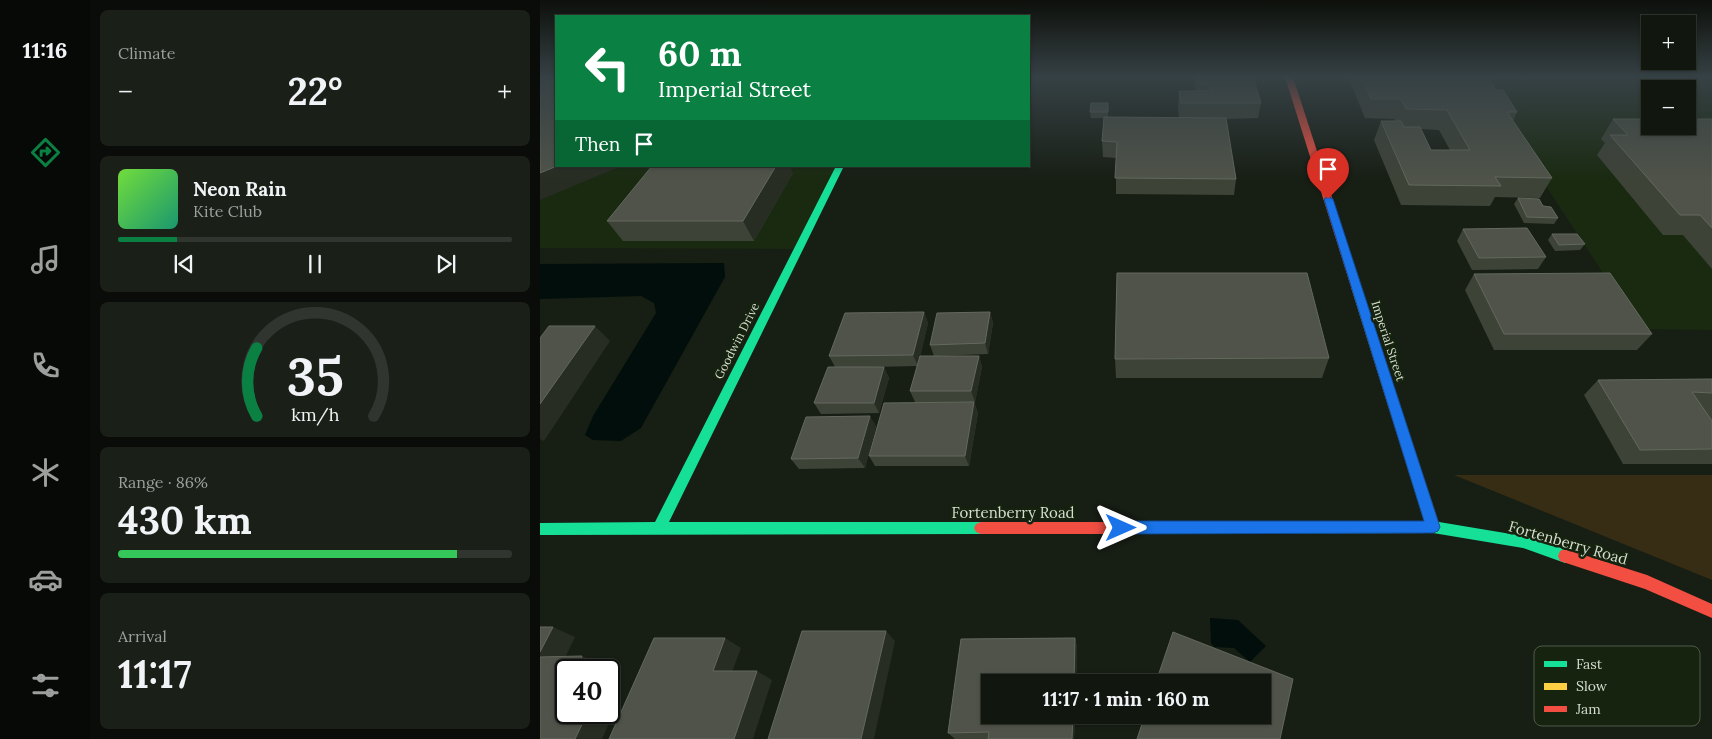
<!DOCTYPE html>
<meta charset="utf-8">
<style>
body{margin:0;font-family:Lora,serif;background:#1a1f18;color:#f1f3f6;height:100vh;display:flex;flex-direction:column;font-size:19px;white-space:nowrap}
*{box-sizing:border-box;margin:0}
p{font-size:16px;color:#9c9f9e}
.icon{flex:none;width:28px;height:28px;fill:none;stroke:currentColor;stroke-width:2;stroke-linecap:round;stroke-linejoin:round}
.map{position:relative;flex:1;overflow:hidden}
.sheet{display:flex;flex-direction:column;gap:10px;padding:10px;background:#090c08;width:450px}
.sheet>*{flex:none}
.hud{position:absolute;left:15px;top:15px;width:475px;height:152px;border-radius:0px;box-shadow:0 1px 4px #0004,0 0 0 1px #30352f;background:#0b8043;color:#fff;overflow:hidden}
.tools{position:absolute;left:1101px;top:15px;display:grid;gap:10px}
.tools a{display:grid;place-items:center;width:55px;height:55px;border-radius:0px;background:#11160f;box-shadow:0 1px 4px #0004,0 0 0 1px #30352f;font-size:25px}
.speed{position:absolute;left:15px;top:659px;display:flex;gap:10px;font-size:25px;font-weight:700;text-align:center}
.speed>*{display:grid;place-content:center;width:65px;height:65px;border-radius:50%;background:#11160f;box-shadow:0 1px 4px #0004,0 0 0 1px #30352f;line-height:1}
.speed .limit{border:2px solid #111;border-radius:8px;background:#fff;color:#111}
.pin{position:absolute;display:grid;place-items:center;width:42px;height:42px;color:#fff;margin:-51px -21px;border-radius:50% 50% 50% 0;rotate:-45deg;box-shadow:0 0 5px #0007}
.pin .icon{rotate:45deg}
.me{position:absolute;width:55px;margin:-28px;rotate:90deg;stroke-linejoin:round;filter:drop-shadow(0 0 4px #0008)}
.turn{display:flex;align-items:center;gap:18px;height:105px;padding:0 20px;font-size:22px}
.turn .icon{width:65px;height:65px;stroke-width:2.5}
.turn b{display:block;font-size:35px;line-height:42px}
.then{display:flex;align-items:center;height:48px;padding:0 20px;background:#0003;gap:10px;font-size:19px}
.big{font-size:38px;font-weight:800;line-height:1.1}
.sheet .card{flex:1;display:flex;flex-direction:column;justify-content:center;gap:8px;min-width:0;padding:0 18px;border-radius:8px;background:#1a1f18}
.sheet .dial{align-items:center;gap:0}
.dial svg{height:130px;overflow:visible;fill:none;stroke:#30352f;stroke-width:7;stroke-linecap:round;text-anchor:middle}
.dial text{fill:#f1f3f6;stroke:none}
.song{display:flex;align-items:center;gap:15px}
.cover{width:60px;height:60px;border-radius:8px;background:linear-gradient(135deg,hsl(100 70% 55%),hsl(160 70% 35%))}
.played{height:5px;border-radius:2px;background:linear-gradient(90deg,#0b8043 15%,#30352f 15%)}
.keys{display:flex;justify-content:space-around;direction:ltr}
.heat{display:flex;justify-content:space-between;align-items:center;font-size:28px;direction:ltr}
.charge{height:8px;border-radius:4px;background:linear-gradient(90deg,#34c759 86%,#30352f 0)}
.trip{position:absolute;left:441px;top:674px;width:290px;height:50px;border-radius:0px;background:#11160f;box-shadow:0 1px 4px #0004,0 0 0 1px #30352f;font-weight:800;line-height:50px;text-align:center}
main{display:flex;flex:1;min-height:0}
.tabs{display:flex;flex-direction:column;width:90px;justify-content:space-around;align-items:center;background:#070906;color:#9c9f9e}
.tabs .icon{width:35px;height:35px}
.tabs .selected{color:#0b8043}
.tabs b{font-size:22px;color:#f1f3f6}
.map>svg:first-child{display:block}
</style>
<main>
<nav class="tabs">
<b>11:16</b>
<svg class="icon selected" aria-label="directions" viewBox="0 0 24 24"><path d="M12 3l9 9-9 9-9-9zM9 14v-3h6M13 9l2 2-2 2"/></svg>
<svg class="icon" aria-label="music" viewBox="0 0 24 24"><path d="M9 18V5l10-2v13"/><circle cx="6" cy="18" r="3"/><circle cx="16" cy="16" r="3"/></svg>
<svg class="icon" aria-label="phone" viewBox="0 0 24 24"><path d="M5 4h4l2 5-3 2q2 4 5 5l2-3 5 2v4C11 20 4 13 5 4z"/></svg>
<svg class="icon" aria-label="climate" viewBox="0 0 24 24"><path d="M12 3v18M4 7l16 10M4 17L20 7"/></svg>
<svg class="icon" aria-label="car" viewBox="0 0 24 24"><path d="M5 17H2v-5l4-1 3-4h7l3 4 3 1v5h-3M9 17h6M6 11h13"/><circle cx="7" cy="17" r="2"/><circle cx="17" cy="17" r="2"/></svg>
<svg class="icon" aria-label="filters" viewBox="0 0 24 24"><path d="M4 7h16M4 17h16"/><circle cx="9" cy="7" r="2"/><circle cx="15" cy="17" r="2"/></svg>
</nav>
<section class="sheet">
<div class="card"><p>Climate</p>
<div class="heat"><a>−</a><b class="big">22°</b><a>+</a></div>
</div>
<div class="card">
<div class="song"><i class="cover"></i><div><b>Neon Rain</b><p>Kite Club</p></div></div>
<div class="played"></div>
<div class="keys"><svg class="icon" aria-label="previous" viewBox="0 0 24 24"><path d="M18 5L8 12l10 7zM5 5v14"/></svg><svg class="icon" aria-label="pause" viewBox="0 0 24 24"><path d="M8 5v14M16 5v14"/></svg><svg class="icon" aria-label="next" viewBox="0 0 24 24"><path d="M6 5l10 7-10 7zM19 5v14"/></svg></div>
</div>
<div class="card dial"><svg viewBox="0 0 100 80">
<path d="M14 69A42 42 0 1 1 86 69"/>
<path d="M14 69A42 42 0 0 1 14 27" stroke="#0b8043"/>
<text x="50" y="56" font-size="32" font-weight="700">35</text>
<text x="50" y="72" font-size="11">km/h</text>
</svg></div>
<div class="card"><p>Range · 86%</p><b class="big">430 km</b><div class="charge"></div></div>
<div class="card"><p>Arrival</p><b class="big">11:17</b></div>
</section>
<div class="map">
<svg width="1172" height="739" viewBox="0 0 1172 739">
<rect width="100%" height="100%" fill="#171e14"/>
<!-- built -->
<g fill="#1a2a11" fill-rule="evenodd">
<path d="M0,77L16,166H298L258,249L0,248Z"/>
<path d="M934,77H1172V330L1100,329ZM1110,89H1148V126H1110Z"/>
</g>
<!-- green -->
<path fill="#362d14" d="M914,475H1172V580Z"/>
<!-- water -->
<g fill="#020e0b">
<path d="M184,263L185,277L101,428L81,441L53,440L45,435L53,416L116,313L114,303L101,296L0,299V264Z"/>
<path d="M670,618L698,620L726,646L710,662L694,648L674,647L671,643Z"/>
</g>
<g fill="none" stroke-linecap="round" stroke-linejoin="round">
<!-- fast -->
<g fill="#16e098" fill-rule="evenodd">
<path d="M296,166H304L129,522H441L446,524L448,528L446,532L441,534L0,535V523L115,522Z"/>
<path d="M893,521L983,536L1030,551L1032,556L1030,561L1025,563L983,548L893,533L578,534L573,532L571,528L573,524L578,522Z"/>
</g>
<!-- slow -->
<path fill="#ffcf43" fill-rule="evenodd" d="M816,283L821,287L900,527L898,531L893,533L888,531L886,527L811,287Z"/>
<!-- jam -->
<g fill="#f24e42" fill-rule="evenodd">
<path d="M745,77H753L821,287L820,289H812L811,287Z"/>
<path d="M441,522H578L583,524L585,528L583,532L578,534H441L436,532L434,528L436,524Z"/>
<path d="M1025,549L1107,575L1172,604V618L1105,589L1020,561L1018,556L1020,551Z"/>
</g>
</g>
<!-- wall -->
<g fill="#3e4338" fill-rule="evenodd">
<path d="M655,77H713L721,103L718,118L686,119L696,179L694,195L576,194V158L563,157L562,141L564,118H551L550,112L568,103V117L639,118L638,107L639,91H656L654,83Z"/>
<path d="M808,77H947L956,90L977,112L973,121L1012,178L1000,198L955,197L950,206L861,205L834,140L841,121H855L854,119L825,118ZM881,129L899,130L910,150H891Z"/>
<path d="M1073,119H1172V269L1143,235H1123L1057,155L1065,143L1061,139Z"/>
<path d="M253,173L214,241H83L67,221Z"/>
<path d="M978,198L1003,206L1018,218L1014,224L984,223L974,204Z"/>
<path d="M923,229L1006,257L998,269L932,270L917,241Z"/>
<path d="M1012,234L1045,244L1040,250L1015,251L1008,240Z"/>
<path d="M934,274L1112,334L1097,350H954L925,290Z"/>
<path d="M384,312L388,323L380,356H439L442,367L435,402H375L370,391L377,366L332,367H344L349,378L339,413L281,414L274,403L295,367L289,356Z"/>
<path d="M450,312L453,323L448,354L394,356L390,345Z"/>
<path d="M789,358L782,378H576L575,359Z"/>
<path d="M1172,379V464H1083L1044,395L1058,380Z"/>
<path d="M434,402L438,413L429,466H335L329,456Z"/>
<path d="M336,426L325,468L259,469L251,459Z"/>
<path d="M535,638L537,648L536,682H450V715H535L534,739H415L408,733L421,639Z"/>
</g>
<!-- shaded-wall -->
<g fill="#282d23">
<path d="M17,166H81L0,200V173Z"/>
<path d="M236,166H250L253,173L214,241L203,221Z"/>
<path d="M384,312L388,323L378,366L373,355Z"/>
<path d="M450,312L453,323L448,354L445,343Z"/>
<path d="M55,326L70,341L4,441L0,439V404Z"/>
<path d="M439,356L442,367L435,402L431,391Z"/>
<path d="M344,367L349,378L339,413L334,403Z"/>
<path d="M434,402L438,413L429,466L425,456Z"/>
<path d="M330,416L336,426L325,468L318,458Z"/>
<path d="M13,627L35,637L21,666L0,658V652Z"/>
<path d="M346,631L355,641L334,739H321Z"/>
<path d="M185,638L201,648L189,680L173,671Z"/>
<path d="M535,638L537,648L536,682H534Z"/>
<path d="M42,656L64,666L61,670H35Z"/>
<path d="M217,671L232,680L213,739H194Z"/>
<path d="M26,687V697L22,696Z"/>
<path d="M69,699L78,703L62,739H35L48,712H69Z"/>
<path d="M533,715H535L534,739H532Z"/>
</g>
<!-- building -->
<g fill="#4f5349" stroke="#64695e">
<path d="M0,77H16L17,166L0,173Z"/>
<path d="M657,77H713L721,103H641L639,91H671L670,84H659Z"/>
<path d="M822,77H947L956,90H963L977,112H967L1012,178L955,177L961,186L869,185L841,121H861L864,127H880L891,150H930L907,110L866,109L861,99H831Z"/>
<path d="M551,103H568V112H550Z"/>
<path d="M564,117L686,118L696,179L575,178L577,142L562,141Z"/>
<path d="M1073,119H1110V126H1148V119H1172V228L1160,215H1140L1070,135H1088Z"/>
<path d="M112,166H236L203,221H67Z"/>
<path d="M978,198L999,199L1003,206L1011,207L1018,218L987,217Z"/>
<path d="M987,228L1006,257L939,258L923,229Z"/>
<path d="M1012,234H1037L1045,244L1019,245Z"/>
<path d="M577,273H767L789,358L575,359Z"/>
<path d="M1070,273L1112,334H964L934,274Z"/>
<path d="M384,312L373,355L289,356L305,313Z"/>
<path d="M450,312L445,343L390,345L397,313Z"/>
<path d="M9,326H55L0,404V338Z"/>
<path d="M380,356H439L431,391H370Z"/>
<path d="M288,367H344L334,403H274Z"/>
<path d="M1172,379V393L1152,392L1172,421V449L1100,450L1058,380Z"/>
<path d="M434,402L425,456H329L344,403Z"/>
<path d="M330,416L318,458L251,459L266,417Z"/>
<path d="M0,627H13L0,652Z"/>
<path d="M262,631H346L321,739H228Z"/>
<path d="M633,632L753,679L740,739H597L605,715H722V682H616Z"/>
<path d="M114,638H185L173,671H217L194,739H69Z"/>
<path d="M535,638L534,682H450V715H533L532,739H448L449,732L408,733L421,639Z"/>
<path d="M42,656L35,670H26V687L22,696L26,695V712H48L35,739H0V657Z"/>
</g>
<!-- sky -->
<linearGradient id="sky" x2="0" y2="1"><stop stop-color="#0d100b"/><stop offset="0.43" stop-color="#364145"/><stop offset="1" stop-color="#364145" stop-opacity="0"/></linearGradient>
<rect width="1172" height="180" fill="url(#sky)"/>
<!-- route -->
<path fill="#1a73e8" stroke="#114b97" d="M788,196L793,199L900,527L898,531L893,533L581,534L576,532L574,528L576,523L581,521H884L784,199Z"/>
<g text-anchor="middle" stroke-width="5" stroke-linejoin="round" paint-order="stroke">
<!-- street labels -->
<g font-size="12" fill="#d5ded0" stroke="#16230f">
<text transform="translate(197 341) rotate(-63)" y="4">Goodwin Drive</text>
<text transform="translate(848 341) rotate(72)" y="4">Imperial Street</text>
</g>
<!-- near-street labels -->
<g font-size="15" fill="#d5ded0" stroke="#16230f">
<text x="473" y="518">Fortenberry Road</text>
<text transform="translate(1028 543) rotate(16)" y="5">Fortenberry Road</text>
</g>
</g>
<!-- legend -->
<rect x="994" y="646" width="166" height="80" rx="8" fill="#16230f" stroke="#4f5b49" stroke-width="1"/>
<rect x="1004" y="661" width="23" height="6" fill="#16e098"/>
<rect x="1004" y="683" width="23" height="7" fill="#ffcf43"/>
<rect x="1004" y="706" width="23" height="6" fill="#f24e42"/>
<g font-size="14" fill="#d5ded0">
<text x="1036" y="669">Fast</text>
<text x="1036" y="691">Slow</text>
<text x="1036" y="714">Jam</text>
</g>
</svg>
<div class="tools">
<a>+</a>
<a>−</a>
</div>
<div class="speed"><div class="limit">40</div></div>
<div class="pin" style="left:788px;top:199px;background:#d93025"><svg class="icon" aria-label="arrive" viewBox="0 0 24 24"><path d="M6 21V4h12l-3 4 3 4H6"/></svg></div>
<svg class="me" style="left:581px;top:528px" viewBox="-20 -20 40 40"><path d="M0-17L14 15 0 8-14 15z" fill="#1a73e8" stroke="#fff" stroke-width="4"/></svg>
<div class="trip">11:17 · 1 min · 160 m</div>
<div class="hud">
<div class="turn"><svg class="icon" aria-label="left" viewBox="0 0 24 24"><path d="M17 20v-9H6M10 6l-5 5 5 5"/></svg><div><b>60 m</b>Imperial Street</div></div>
<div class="then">Then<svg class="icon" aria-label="arrive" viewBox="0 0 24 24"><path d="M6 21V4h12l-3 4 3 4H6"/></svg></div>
</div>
</div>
</main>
